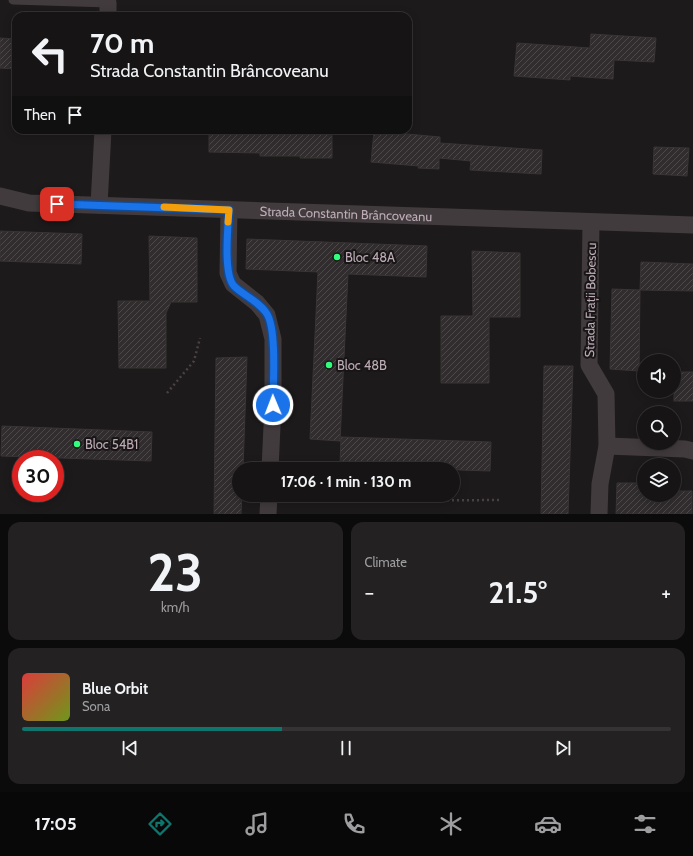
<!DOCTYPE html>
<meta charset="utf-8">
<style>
body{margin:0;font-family:Cabin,sans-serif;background:#232122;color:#f1f3f6;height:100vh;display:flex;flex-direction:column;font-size:15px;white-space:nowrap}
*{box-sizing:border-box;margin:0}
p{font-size:13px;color:#9e9ea0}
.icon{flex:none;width:22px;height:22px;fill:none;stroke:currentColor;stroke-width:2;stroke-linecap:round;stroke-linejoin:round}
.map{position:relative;height:514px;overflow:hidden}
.side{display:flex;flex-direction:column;gap:8px;padding:8px;background:#0c0b0b;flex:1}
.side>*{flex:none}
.banner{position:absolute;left:12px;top:12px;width:400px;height:122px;border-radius:12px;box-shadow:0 2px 10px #0003,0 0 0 1px #353334;background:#161414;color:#f1f3f6;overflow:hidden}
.buttons{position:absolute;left:637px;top:354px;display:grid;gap:8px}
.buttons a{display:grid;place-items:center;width:44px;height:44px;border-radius:50%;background:#161414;box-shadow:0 2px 10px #0003,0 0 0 1px #353334;font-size:20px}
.speed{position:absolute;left:12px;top:450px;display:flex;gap:8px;font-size:20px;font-weight:700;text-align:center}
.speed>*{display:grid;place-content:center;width:52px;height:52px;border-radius:50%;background:#161414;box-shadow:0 2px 10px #0003,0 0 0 1px #353334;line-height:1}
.speed .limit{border:6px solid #d22;background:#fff;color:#111}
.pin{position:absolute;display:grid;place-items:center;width:34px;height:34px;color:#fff;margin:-17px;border-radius:8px;box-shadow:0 2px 6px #0006}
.me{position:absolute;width:44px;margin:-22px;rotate:359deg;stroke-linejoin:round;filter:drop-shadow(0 0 3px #0008)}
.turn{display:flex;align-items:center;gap:14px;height:84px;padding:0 12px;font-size:18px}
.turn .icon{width:52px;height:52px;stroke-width:2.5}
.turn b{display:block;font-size:28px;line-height:34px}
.then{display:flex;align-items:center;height:38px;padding:0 12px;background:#0003;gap:8px;font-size:15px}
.big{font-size:30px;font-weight:800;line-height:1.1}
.side .card{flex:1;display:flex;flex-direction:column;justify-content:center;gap:6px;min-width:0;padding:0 14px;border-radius:12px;background:#232122}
.side .dial{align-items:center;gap:0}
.dial b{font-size:52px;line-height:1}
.song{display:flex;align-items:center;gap:12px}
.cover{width:48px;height:48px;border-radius:6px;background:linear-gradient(135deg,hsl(0 70% 55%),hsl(80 70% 35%))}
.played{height:4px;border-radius:2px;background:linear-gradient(90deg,#0f766e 40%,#353334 40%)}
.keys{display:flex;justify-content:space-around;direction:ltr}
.heat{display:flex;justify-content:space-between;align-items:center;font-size:22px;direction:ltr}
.side .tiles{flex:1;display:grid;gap:8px;grid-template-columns:1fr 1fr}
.card:last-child{grid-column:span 2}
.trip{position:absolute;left:232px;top:462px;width:228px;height:40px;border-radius:20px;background:#161414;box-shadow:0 2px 10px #0003,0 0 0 1px #353334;font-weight:800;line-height:40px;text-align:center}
.dock{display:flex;height:64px;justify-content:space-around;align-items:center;background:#090808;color:#9e9ea0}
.dock .icon{width:28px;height:28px}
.dock .selected{color:#0f766e}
.dock b{font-size:18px;color:#f1f3f6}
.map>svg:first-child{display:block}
</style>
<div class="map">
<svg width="693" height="514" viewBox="0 0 693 514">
<defs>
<pattern id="building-hatch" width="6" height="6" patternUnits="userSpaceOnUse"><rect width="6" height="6" fill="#312d2e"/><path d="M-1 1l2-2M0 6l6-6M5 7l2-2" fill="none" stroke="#4d494a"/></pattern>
</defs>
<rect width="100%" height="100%" fill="#1d1a1b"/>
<!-- building -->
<g fill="url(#building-hatch)" stroke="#393435">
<path d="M591,34L656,38L654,62L614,60L613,79L570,76V80L514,76L517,43L590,48Z"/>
<path d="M0,38L16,39V69L0,68Z"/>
<path d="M209,130L332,131V158H300V156H260V153L209,152Z"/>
<path d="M374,131L440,137V143L542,150L541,174L470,170L471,161L439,158V169L418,168L419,166L371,162Z"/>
<path d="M654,147L689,148L687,176L653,174Z"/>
<path d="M0,231L82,234L81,264L0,261Z"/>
<path d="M149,236L197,238V302H171L166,313V368H119L118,301H150Z"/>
<path d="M247,239L427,246L426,277L348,274L340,441L310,439L318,272L246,269Z"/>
<path d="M472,251L520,253V317H489V383H441V316H473Z"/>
<path d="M641,262L693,264V291L640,290Z"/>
<path d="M612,289L640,290L639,371L610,369Z"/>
<path d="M247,357L243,469H239V495H242L241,514H214L216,358Z"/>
<path d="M544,366H573L568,514H541Z"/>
<rect x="674" y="372" width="19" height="29"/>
<path d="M2,426L152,432L151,461L1,456Z"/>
<path d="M341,437L491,442L490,471L340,466Z"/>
<path d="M617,483H644V495H674V491H692V514H616Z"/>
</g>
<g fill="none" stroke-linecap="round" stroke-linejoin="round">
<!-- path -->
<g stroke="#494146" stroke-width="2.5" stroke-dasharray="2 3" stroke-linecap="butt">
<path d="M167,393L194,361L200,338"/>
<path d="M342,501L500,500"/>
</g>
<!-- lane -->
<path stroke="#423b3e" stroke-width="9" d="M13,0L108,3"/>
<!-- street -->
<g stroke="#423b3e" stroke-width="17">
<path d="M108,16V3"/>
<path id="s1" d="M0,196L29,203L693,225"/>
<path d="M99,205L103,130"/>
<path d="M229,210L228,273L233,284L257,303L267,315L273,339V405L270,469"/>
<path d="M591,222L589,365L606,394L607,446L600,484L599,514"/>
<path d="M607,446L685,449L693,451"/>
<path d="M268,514L269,495"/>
</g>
</g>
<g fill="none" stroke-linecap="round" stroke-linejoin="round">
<!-- route casing -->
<g stroke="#114b97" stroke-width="10">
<path id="route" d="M57,204L229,210C228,227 223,274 234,286C244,296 259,301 267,314C277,331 273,384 273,405"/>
</g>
<!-- route -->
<use href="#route" stroke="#1a73e8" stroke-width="7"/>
<!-- slow -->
<path stroke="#f59e0b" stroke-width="7" d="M164,207L229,210L228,222"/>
</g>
<!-- markers -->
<g fill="#32fc7d" stroke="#181516" stroke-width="1.5">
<circle cx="337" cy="257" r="4"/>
<circle cx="329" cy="365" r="4"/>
<circle cx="77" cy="444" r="4"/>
</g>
<g text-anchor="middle" stroke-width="4" stroke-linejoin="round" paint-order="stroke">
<!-- street labels -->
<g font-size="13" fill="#bdacb6" stroke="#181516">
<text dy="5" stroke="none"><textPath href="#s1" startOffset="347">Strada Constantin Brâncoveanu</textPath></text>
<text transform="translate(590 300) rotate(-89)" y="5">Strada Frații Bobescu</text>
</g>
<!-- poi labels -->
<g font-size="13" fill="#bdacb6" stroke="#181516" text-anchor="start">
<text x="345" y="262">Bloc 48A</text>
<text x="337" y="370">Bloc 48B</text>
<text x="85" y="449">Bloc 54B1</text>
</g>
</g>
</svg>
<div class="buttons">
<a><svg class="icon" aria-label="sound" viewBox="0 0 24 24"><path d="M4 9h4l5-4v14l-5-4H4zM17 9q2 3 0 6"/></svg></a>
<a><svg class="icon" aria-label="search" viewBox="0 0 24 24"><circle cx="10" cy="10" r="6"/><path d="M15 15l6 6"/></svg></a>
<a><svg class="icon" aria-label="layers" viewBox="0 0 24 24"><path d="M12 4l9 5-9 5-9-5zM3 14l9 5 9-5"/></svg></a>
</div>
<div class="speed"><div class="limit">30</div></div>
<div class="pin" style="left:57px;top:204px;background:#d93025"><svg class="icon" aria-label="arrive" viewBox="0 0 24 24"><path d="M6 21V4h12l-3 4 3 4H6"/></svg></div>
<svg class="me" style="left:273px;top:405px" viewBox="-20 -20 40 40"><circle r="17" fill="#1a73e8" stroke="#fff" stroke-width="3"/><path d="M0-11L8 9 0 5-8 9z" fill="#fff"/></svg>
<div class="trip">17:06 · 1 min · 130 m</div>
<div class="banner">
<div class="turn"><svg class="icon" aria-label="left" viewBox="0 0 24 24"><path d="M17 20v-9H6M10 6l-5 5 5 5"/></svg><div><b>70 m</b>Strada Constantin Brâncoveanu</div></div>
<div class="then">Then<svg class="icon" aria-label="arrive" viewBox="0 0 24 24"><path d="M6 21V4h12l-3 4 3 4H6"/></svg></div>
</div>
</div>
<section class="side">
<div class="tiles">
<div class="card dial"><b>23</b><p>km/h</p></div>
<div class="card"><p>Climate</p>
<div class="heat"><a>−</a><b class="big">21.5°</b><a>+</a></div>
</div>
<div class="card">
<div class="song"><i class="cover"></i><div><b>Blue Orbit</b><p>Sona</p></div></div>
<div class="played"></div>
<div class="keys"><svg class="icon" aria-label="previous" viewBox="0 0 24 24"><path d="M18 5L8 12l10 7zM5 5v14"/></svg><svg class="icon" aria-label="pause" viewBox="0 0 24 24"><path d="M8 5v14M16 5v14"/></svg><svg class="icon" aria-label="next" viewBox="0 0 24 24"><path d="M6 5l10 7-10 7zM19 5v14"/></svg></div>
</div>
</div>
</section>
<nav class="dock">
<b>17:05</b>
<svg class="icon selected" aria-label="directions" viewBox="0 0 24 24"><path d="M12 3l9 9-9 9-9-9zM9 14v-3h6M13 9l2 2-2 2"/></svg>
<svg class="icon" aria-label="music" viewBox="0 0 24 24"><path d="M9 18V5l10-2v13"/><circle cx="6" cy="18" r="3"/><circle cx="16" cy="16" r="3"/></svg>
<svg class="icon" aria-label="phone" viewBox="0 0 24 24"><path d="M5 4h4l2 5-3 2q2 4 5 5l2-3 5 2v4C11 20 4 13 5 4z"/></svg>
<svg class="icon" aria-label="climate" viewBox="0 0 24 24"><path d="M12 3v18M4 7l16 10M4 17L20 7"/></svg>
<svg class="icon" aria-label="car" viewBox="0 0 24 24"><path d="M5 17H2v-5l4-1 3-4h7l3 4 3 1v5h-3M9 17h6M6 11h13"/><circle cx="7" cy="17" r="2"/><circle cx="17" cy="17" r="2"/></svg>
<svg class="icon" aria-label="filters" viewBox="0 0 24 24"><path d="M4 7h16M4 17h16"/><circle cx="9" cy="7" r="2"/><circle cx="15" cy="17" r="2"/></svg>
</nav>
